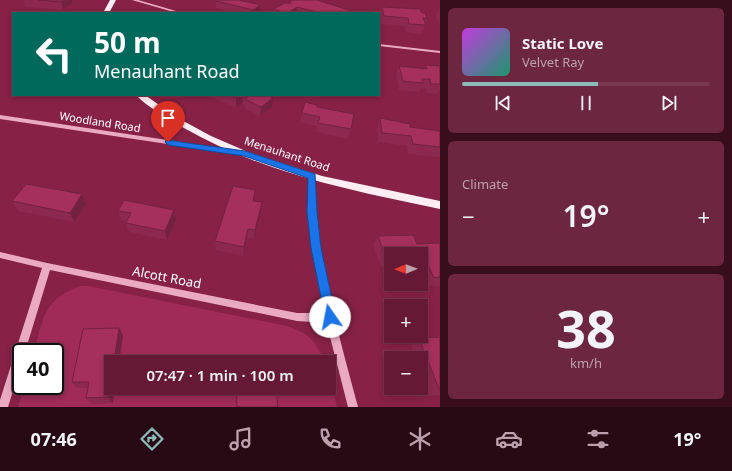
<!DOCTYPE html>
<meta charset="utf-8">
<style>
body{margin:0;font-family:"Noto Sans",sans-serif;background:#6d2640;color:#f1f3f6;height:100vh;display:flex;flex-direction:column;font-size:15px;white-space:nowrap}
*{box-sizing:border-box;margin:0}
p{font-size:13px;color:#bca0ac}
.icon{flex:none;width:22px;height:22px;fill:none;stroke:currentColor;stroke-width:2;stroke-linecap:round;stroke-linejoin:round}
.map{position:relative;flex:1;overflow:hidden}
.sheet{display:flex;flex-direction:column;gap:8px;padding:8px;background:#380e1d;width:292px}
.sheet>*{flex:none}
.hud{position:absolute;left:12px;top:12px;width:368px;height:84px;border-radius:0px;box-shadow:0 2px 6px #0003,0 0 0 1px #79384f;background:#00695c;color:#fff;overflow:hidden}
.needle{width:26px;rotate:269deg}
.tools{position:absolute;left:384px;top:247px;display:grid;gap:8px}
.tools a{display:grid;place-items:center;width:44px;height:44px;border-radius:0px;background:#651934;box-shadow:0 2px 6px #0003,0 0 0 1px #79384f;font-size:20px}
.speed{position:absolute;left:12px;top:343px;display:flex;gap:8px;font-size:20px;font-weight:700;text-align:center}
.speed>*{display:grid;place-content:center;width:52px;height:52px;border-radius:50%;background:#651934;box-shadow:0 2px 6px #0003,0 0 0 1px #79384f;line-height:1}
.speed .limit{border:2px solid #111;border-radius:6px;background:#fff;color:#111}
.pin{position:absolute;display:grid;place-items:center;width:34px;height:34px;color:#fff;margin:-41px -17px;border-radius:50% 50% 50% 0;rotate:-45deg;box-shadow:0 0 4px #0007}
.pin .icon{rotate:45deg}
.me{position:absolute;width:44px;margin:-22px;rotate:348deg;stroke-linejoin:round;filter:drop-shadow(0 0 3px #0008)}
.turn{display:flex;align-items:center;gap:14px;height:84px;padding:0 16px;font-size:18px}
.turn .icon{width:52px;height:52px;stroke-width:2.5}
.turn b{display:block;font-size:28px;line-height:34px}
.big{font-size:30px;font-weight:600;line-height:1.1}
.sheet .card{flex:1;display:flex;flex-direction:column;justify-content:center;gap:6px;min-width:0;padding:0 14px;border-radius:6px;background:#6d2640}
.sheet .dial{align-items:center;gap:0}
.dial b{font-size:52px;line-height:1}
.song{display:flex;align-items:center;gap:12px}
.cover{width:48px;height:48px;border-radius:6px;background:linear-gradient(135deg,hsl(290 70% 55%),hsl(160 70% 35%))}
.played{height:4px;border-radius:2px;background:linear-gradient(90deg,#8bbbb9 55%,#79384f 55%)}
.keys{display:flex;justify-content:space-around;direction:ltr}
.heat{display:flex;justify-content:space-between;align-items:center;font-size:22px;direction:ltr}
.trip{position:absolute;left:104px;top:355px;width:232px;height:40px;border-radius:0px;background:#651934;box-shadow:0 2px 6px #0003,0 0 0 1px #79384f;font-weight:600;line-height:40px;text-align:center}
.tabs{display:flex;height:64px;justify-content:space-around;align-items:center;background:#280a15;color:#bca0ac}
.tabs .icon{width:28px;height:28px}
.tabs .active{color:#8bbbb9}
.tabs b{font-size:18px;color:#f1f3f6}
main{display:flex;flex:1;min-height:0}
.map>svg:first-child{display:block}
</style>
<main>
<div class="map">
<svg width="440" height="407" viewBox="0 0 440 407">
<rect width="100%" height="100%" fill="#872146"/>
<!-- green -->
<path fill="#9f2b56" d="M80,286H89L287,326C310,334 315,340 325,362H111V388H329V374L337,407H18L24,386H55V352H34C43,318 44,299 80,286Z"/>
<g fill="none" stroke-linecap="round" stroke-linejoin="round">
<!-- minor -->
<g fill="#eaabc2" fill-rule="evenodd">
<path d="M132,0H138L183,13H177Z"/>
<path d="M379,44L440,51V53L379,46Z"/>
<path d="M0,115L241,151L244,153L241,155L0,119Z"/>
<path d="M310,174H312L315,176C316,196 316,217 319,237C327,295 343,351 358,407H348L326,321L313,322L297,321L50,270L25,352H21V365L8,407H0V400L42,268L0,258V252L47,263L297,313H325C315,268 309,223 309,176Z"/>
</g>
<!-- major -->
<g fill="#feeef3" fill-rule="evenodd">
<path d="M110,0H116L109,13H103Z"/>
<path d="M136,95H145L176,117L211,136L248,152L322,176L440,201V209C352,191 263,173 184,128C169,119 147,107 136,95Z"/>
</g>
</g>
<!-- wall -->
<g fill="#8d294e">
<path d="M23,0H72L73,2L63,10L26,7Z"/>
<path d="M216,1L260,5V13H233L216,8Z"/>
<path d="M289,2L352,11L351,13H273V9L289,3Z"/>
<path d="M382,7L422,13L427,19L422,34L406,32L405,26L381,24L380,15Z"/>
<path d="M439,8H440V26L436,16Z"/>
<path d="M425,65L440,66V90H439L437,94L427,93L426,89L421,88L419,92L399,90L396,75L399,66L424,69Z"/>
<path d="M207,95H267L273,98L272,107L260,116L244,108L245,105L242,104L236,108Z"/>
<path d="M317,107L351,129L348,139L316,132L317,126L300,123L302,113Z"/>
<path d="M380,118L410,127L440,131V157L408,154L407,146L378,142L377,127Z"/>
<path d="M82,194L86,204L74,222L18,211L12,201Z"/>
<path d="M254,199V201L261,212L254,239L247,238L243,256L216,250L215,241Z"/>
<path d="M174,210L176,220L167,240L129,232L126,223L127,221L121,220L118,211Z"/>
<path d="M378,236L417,244L440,243V286H427L422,276H421V254H391V267H381L373,245Z"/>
<path d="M119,328L123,335L119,362H111L113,403L91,404L86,398L88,388H77L72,382Z"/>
<path d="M440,337V395L430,396L421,371V358H416L411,345L419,338Z"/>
<path d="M235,388H276L278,407H236Z"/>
</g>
<!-- shaded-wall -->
<g fill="#732240">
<path d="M63,0H72L73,2L63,10L61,2Z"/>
<path d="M260,5V13H253V10Z"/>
<path d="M297,7L296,13H287Z"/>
<path d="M241,95H243L242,104L236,108V98Z"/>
<path d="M273,98L272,107L260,116L261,107Z"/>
<path d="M82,194L86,204L74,222L70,213Z"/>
<path d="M262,202L261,212L254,239L255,230Z"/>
<path d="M174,210L176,220L167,240L165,231Z"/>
<path d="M248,229L247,238L243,256L244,247Z"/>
<path d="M119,328L123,335L119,362H114Z"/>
<path d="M111,380V388H115L113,403L108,397Z"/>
</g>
<!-- building -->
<g fill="#a4305b" stroke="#732240">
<path d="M38,0H63L61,2Z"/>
<path d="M217,0H239L260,5L253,10L216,1Z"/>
<path d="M293,0H317L352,11L349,13H345L340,11L338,13H321L297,7L287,13H286L273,9L285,3H291L289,2Z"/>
<path d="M382,7L420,9L422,13H425L427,19L423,18L426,25L409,24L408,18L384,16Z"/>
<path d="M425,65L440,66V84H431L430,79H422L423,83L403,81L399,66L427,69Z"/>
<path d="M228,95H241L236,98Z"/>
<path d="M244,95H267L273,98L261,107L245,99L248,97Z"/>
<path d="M305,102L317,105V107L354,114L351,129L318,123L320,117L302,113Z"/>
<path d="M380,118L410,124V127L440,131V147L413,144L411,136L382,133Z"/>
<path d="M26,184L82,194L70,213L12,201Z"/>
<path d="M233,186L255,190L253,201L262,202L255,230L248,229L244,247L215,241Z"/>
<path d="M124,200L174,210L165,231L126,223L131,213L118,211Z"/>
<path d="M413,235L417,244L440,243V277L434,278L429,267L421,268V254H391V258H386L378,236Z"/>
<path d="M119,328L114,362H111V380L108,397L86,398L89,382H72L83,329Z"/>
<path d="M440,337V389H439L419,338Z"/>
<path d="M236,388H276L278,407H237Z"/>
</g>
<!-- route -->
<path fill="#1a73e8" stroke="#114b97" d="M166,140L245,151L315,174L317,212L321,248L336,317L334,321L330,322L326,321L325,317L311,248L307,212L308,178L244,156L168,145L165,142Z"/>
<g text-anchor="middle" stroke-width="4" stroke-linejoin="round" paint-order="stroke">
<!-- street labels -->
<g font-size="11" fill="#fff" stroke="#872146">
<text transform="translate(100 122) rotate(9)" y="4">Woodland Road</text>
<text transform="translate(287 154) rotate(18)" y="4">Menauhant Road</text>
</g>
<!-- near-street labels -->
<g font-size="13" fill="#fff" stroke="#872146">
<text transform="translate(167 277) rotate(11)" y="5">Alcott Road</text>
</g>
</g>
</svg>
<div class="tools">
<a><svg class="needle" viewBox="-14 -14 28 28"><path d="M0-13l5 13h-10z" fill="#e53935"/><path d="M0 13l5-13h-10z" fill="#bca0ac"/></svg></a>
<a>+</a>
<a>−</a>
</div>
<div class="speed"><div class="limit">40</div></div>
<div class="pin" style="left:168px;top:142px;background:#d93025"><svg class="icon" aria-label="arrive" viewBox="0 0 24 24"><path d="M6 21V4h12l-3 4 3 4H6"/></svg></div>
<svg class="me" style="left:330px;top:317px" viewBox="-20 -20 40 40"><circle r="19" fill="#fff"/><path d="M0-13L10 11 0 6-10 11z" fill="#1a73e8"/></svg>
<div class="trip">07:47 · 1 min · 100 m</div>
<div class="hud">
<div class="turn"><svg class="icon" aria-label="left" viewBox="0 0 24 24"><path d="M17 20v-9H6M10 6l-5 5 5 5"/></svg><div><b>50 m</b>Menauhant Road</div></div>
</div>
</div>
<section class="sheet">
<div class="card">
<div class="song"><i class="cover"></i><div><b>Static Love</b><p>Velvet Ray</p></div></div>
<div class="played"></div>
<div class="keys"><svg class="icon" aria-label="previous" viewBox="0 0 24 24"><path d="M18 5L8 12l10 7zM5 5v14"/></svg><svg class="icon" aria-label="pause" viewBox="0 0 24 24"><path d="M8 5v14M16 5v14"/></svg><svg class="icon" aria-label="next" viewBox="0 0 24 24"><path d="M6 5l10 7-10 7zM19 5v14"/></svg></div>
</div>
<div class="card"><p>Climate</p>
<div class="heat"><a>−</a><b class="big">19°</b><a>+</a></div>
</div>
<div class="card dial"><b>38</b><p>km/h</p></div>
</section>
</main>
<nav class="tabs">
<b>07:46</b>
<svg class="icon active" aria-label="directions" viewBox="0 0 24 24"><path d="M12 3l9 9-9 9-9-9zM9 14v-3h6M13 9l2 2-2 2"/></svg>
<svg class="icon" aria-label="music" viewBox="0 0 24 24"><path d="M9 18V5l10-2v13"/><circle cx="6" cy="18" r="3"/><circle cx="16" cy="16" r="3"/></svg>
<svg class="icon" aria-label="phone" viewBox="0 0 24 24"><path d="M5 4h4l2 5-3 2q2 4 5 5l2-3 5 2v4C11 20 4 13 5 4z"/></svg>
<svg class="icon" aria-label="climate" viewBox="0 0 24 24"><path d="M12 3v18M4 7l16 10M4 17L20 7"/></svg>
<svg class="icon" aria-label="car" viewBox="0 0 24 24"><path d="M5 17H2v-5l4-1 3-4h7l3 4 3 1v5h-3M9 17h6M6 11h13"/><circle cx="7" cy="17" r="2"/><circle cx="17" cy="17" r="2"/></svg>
<svg class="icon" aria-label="filters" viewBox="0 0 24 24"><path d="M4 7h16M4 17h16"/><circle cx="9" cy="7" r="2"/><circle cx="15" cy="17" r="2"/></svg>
<b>19°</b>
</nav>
